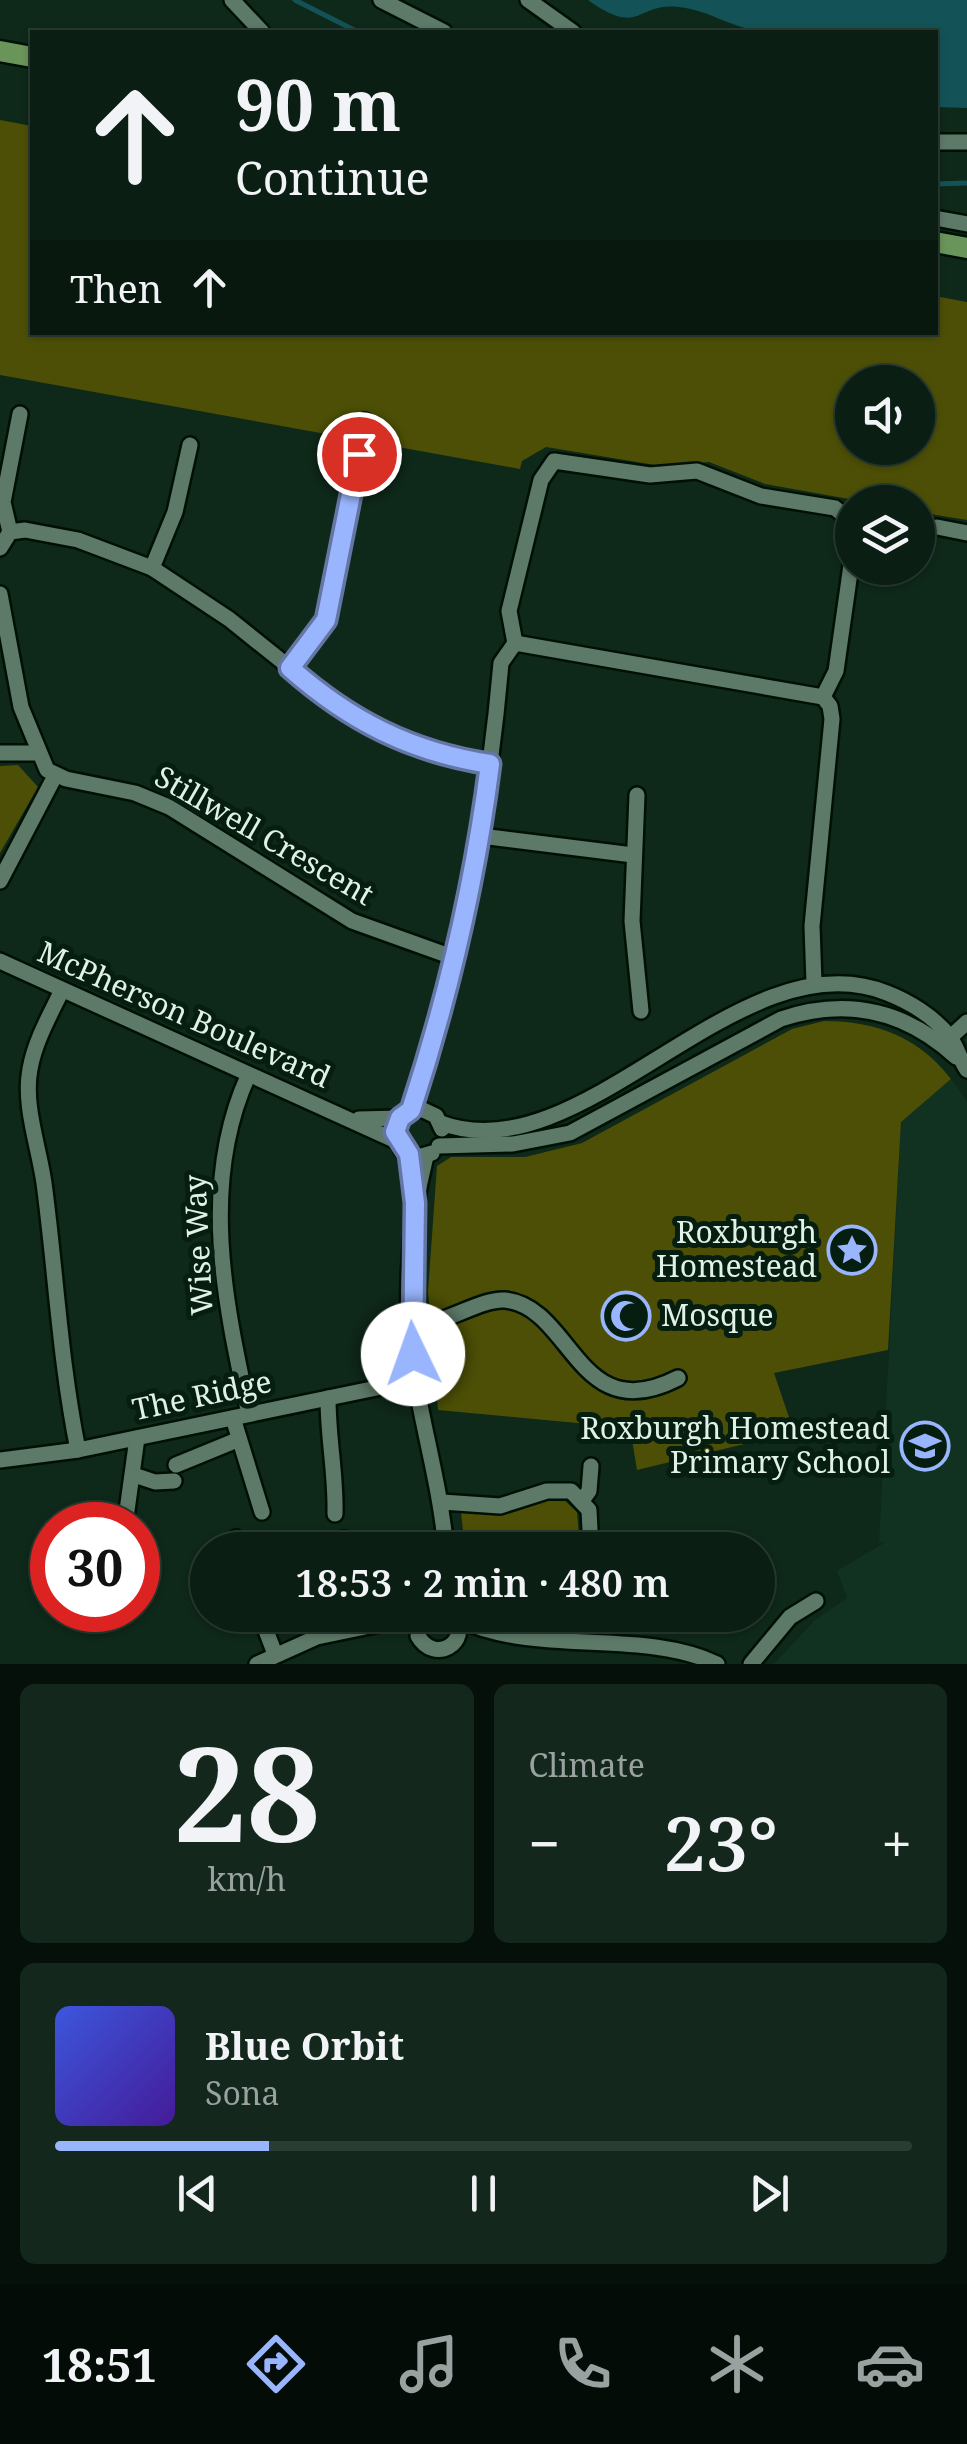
<!DOCTYPE html>
<meta charset="utf-8">
<style>
body{margin:0;font-family:"Noto Serif",serif;background:#13271c;color:#f1f3f6;height:100vh;display:flex;flex-direction:column;font-size:38px;white-space:nowrap}
*{box-sizing:border-box;margin:0}
p{font-size:32px;color:#99a2a0}
.icon{flex:none;width:55px;height:55px;fill:none;stroke:currentColor;stroke-width:2;stroke-linecap:round;stroke-linejoin:round}
.map{position:relative;height:1664px;overflow:hidden}
.side{display:flex;flex-direction:column;gap:20px;padding:20px;background:#06100a;flex:1}
.side>*{flex:none}
.top-card{position:absolute;left:30px;top:30px;width:908px;height:305px;border-radius:0px;box-shadow:0 2px 8px #0004,0 0 0 2px #2a3c33;background:#0a1e13;color:#f1f3f6;overflow:hidden}
.fabs{position:absolute;left:835px;top:365px;display:grid;gap:20px}
.fabs a{display:grid;place-items:center;width:100px;height:100px;border-radius:50%;background:#0a1e13;box-shadow:0 2px 8px #0004,0 0 0 2px #2a3c33;font-size:50px}
.speed{position:absolute;left:30px;top:1502px;display:flex;gap:20px;font-size:50px;font-weight:700;text-align:center}
.speed>*{display:grid;place-content:center;width:130px;height:130px;border-radius:50%;background:#0a1e13;box-shadow:0 2px 8px #0004,0 0 0 2px #2a3c33;line-height:1}
.speed .limit{border:15px solid #d22;background:#fff;color:#111}
.pin{position:absolute;display:grid;place-items:center;width:85px;height:85px;color:#fff;margin:-42px;border:5px solid #fff;border-radius:50%;box-shadow:0 2px 10px #0007}
.me{position:absolute;width:110px;margin:-55px;rotate:357deg;stroke-linejoin:round;filter:drop-shadow(0 0 8px #0008)}
.turn{display:flex;align-items:center;gap:35px;height:210px;padding:0 40px;font-size:45px}
.turn .icon{width:130px;height:130px;stroke-width:2.5}
.turn b{display:block;font-size:70px;line-height:85px}
.then{display:flex;align-items:center;height:95px;padding:0 40px;background:#0003;gap:20px;font-size:38px}
.big{font-size:75px;font-weight:600;line-height:1.1}
.side .card{flex:1;display:flex;flex-direction:column;justify-content:center;gap:15px;min-width:0;padding:0 35px;border-radius:15px;background:#13271c}
.side .dial{align-items:center;gap:0}
.dial b{font-size:130px;line-height:1}
.song{display:flex;align-items:center;gap:30px}
.cover{width:120px;height:120px;border-radius:15px;background:linear-gradient(135deg,hsl(230 70% 55%),hsl(260 70% 35%))}
.played{height:10px;border-radius:5px;background:linear-gradient(90deg,#99b5fd 25%,#2a3c33 25%)}
.keys{display:flex;justify-content:space-around;direction:ltr}
.heat{display:flex;justify-content:space-between;align-items:center;font-size:55px;direction:ltr}
.side .tiles{flex:1;display:grid;gap:20px;grid-template-columns:1fr 1fr}
.card:last-child{grid-column:span 2}
.trip{position:absolute;left:190px;top:1532px;width:585px;height:100px;border-radius:50px;background:#0a1e13;box-shadow:0 2px 8px #0004,0 0 0 2px #2a3c33;font-weight:600;line-height:100px;text-align:center}
.tab-bar{display:flex;height:160px;justify-content:space-around;align-items:center;background:#040c08;color:#99a2a0}
.tab-bar .icon{width:70px;height:70px}
.tab-bar .current{color:#99b5fd}
.tab-bar b{font-size:45px;color:#f1f3f6}
.map>svg:first-child{display:block}
</style>
<div class="map">
<svg width="967" height="1664" viewBox="0 0 967 1664">
<rect width="100%" height="100%" fill="#0e2819"/>
<!-- built -->
<path fill="#113220" d="M951,1079L967,1101V1664H774L814,1621L847,1598L837,1571L884,1543L879,1541L901,1121Z"/>
<!-- green -->
<g fill="#4c4f05" fill-rule="evenodd">
<path d="M0,120L32,126V332H935V296L967,302V520L918,512V502H866L765,484L709,462L661,466L546,447L522,461L520,469L0,375ZM852,382H918V448H852Z"/>
<path d="M18,765L38,787L0,853V766Z"/>
<path d="M824,1021C876,1021 919,1037 951,1079L901,1122L888,1350L774,1373L794,1432L637,1470L630,1428L438,1410L428,1291L437,1166L451,1157H525L582,1143L792,1029Z"/>
<path d="M542,1497L562,1498L577,1512L579,1536L569,1548L464,1539L461,1513L496,1514Z"/>
</g>
<!-- water -->
<path fill="#135357" d="M588,0H967V108L935,107V32C878,32 815,40 759,31C730,27 708,10 679,7C636,2 641,38 588,0Z"/>
<g fill="none" stroke-linecap="round" stroke-linejoin="round">
<!-- stream -->
<g stroke="#135357" stroke-width="5">
<path d="M295,0L358,32"/>
<path d="M935,184L967,183"/>
</g>
<!-- minor casing -->
<g stroke="#001005" stroke-width="20">
<g id="minor">
<path d="M232,0L262,32"/>
<path d="M381,0L444,32"/>
<path d="M528,0L573,32"/>
<path d="M935,142H967"/>
<path d="M935,218L967,224"/>
<path d="M937,527L967,533"/>
<path d="M10,532L3,502L20,414"/>
<path d="M0,548L10,532L25,530L78,540L152,568L229,619L349,715L417,748L490,764"/>
<path d="M152,568L175,512L190,445"/>
<path d="M0,594L21,707L47,770L66,779L135,793L169,807L352,921L455,958"/>
<path d="M515,643L509,611L541,480L554,461L650,475L697,471L761,496L835,508L852,522"/>
<path d="M290,668L326,620L365,421"/>
<path d="M823,697L836,671L852,558"/>
<path d="M0,753H39"/>
<path d="M637,795L632,921L641,1011"/>
<path d="M481,836L633,855"/>
<path d="M0,881L55,776"/>
<path d="M0,961L396,1141"/>
<path d="M62,990C50,1015 35,1041 30,1069C23,1105 39,1147 44,1183C56,1273 60,1361 78,1450"/>
<path d="M944,1043L967,1022"/>
<path d="M248,1076C199,1184 225,1303 249,1414"/>
<path d="M411,1110C459,964 488,815 501,663L515,643L823,697L830,706L832,719L812,926L814,983"/>
<path d="M400,1118L395,1132L402,1150L418,1157L432,1153"/>
<path d="M359,1119L400,1118L419,1108L436,1116L442,1129"/>
<path d="M441,1123C583,1176 739,934 887,993C910,1002 934,1017 949,1036C957,1046 960,1060 967,1070"/>
<path d="M439,1146L513,1144L570,1133L781,1019C847,997 905,1010 956,1057"/>
<path d="M426,1156C408,1228 403,1310 416,1384C426,1440 441,1493 446,1550"/>
<path d="M410,1327C444,1325 481,1298 505,1300C573,1307 577,1430 678,1378"/>
<path d="M328,1398C328,1439 336,1474 335,1514"/>
<path d="M233,1418L262,1512"/>
<path d="M0,1460L78,1450L415,1380"/>
<path d="M176,1465L237,1440"/>
<path d="M134,1475L155,1482L174,1481"/>
<path d="M583,1499L589,1491L591,1466"/>
<path d="M442,1502L500,1506L547,1491H571L589,1510L591,1550"/>
<path d="M125,1525L137,1438"/>
<path d="M236,1538L240,1550"/>
<path d="M343,1550L344,1539"/>
<path d="M260,1615L275,1654"/>
<path d="M423,1615L418,1636C434,1664 471,1644 455,1615"/>
<path d="M458,1619C538,1657 642,1628 717,1664"/>
<path d="M257,1664L317,1637L423,1615"/>
<path d="M751,1664L790,1617L816,1601"/>
</g>
</g>
<!-- major casing -->
<g stroke="#001005" stroke-width="25">
<g id="major">
<path d="M0,51L32,57"/>
<path d="M935,242L967,248"/>
</g>
</g>
<!-- minor -->
<use href="#minor" stroke="#5d7967" stroke-width="15"/>
<!-- major -->
<use href="#major" stroke="#6a955a" stroke-width="20"/>
</g>
<g fill="none" stroke-linecap="round" stroke-linejoin="round">
<!-- route casing -->
<g stroke="#6376a4" stroke-width="25">
<path id="route" d="M359,454L326,620L290,668C350,721 411,752 490,764C475,882 448,997 411,1110L400,1118L395,1132L409,1154L415,1203L413,1354"/>
</g>
<!-- route -->
<use href="#route" stroke="#99b5fd" stroke-width="18"/>
</g>
<!-- icons -->
<defs>
<g id="sight-ring" transform="scale(2.5)"><circle r="9.5" fill="#051e10" stroke="#99b5fd" stroke-width="1.5"/><path d="M0-6L1.8-2.2L6-1.7L2.9 1.2L3.7 5.4L0 3.3L-3.7 5.4L-2.9 1.2L-6-1.7L-1.8-2.2Z" fill="#99b5fd"/></g>
<g id="mosque-ring" transform="scale(2.5)"><circle r="9.5" fill="#051e10" stroke="#99b5fd" stroke-width="1.5"/><path d="M3.5-4.9A6 6 0 1 0 3.5 4.9A5 5 0 1 1 3.5-4.9Z" fill="#99b5fd"/></g>
<g id="school-ring" transform="scale(2.5)"><circle r="9.5" fill="#051e10" stroke="#99b5fd" stroke-width="1.5"/><path d="M0-5L7-2L0 1L-7-2ZM-4 1L0 2.5L4 1V4Q0 6-4 4Z" fill="#99b5fd"/></g>
</defs>
<g fill-rule="evenodd">
<use href="#sight-ring" x="852" y="1250"/>
<use href="#mosque-ring" x="626" y="1316"/>
<use href="#school-ring" x="925" y="1446"/>
</g>
<g text-anchor="middle" stroke-width="10" stroke-linejoin="round" paint-order="stroke">
<!-- street labels -->
<g font-size="30" fill="#e2f1e7" stroke="#051e10">
<text transform="translate(264 836) rotate(30)" y="10">Stillwell Crescent</text>
<text transform="translate(184 1015) rotate(24)" y="10">McPherson Boulevard</text>
<text transform="translate(199 1245) rotate(-93)" y="10">Wise Way</text>
<text transform="translate(202 1396) rotate(-12)" y="10">The Ridge</text>
</g>
<!-- poi labels -->
<g font-size="30" fill="#e2f1e7" stroke="#051e10" text-anchor="end">
<text x="817" y="1243">Roxburgh<tspan x="817" dy="34">Homestead</tspan></text>
<text x="661" y="1326" text-anchor="start">Mosque</text>
<text x="890" y="1439">Roxburgh Homestead<tspan x="890" dy="34">Primary School</tspan></text>
</g>
</g>
</svg>
<div class="fabs">
<a><svg class="icon" aria-label="sound" viewBox="0 0 24 24"><path d="M4 9h4l5-4v14l-5-4H4zM17 9q2 3 0 6"/></svg></a>
<a><svg class="icon" aria-label="layers" viewBox="0 0 24 24"><path d="M12 4l9 5-9 5-9-5zM3 14l9 5 9-5"/></svg></a>
</div>
<div class="speed"><div class="limit">30</div></div>
<div class="pin" style="left:359px;top:454px;background:#d93025"><svg class="icon" aria-label="arrive" viewBox="0 0 24 24"><path d="M6 21V4h12l-3 4 3 4H6"/></svg></div>
<svg class="me" style="left:413px;top:1354px" viewBox="-20 -20 40 40"><circle r="19" fill="#fff"/><path d="M0-13L10 11 0 6-10 11z" fill="#99b5fd"/></svg>
<div class="trip">18:53 · 2 min · 480 m</div>
<div class="top-card">
<div class="turn"><svg class="icon" aria-label="ahead" viewBox="0 0 24 24"><path d="M12 20V5M6 11l6-6 6 6"/></svg><div><b>90 m</b>Continue</div></div>
<div class="then">Then<svg class="icon" aria-label="ahead" viewBox="0 0 24 24"><path d="M12 20V5M6 11l6-6 6 6"/></svg></div>
</div>
</div>
<section class="side">
<div class="tiles">
<div class="card dial"><b>28</b><p>km/h</p></div>
<div class="card"><p>Climate</p>
<div class="heat"><a>−</a><b class="big">23°</b><a>+</a></div>
</div>
<div class="card">
<div class="song"><i class="cover"></i><div><b>Blue Orbit</b><p>Sona</p></div></div>
<div class="played"></div>
<div class="keys"><svg class="icon" aria-label="previous" viewBox="0 0 24 24"><path d="M18 5L8 12l10 7zM5 5v14"/></svg><svg class="icon" aria-label="pause" viewBox="0 0 24 24"><path d="M8 5v14M16 5v14"/></svg><svg class="icon" aria-label="next" viewBox="0 0 24 24"><path d="M6 5l10 7-10 7zM19 5v14"/></svg></div>
</div>
</div>
</section>
<nav class="tab-bar">
<b>18:51</b>
<svg class="icon current" aria-label="directions" viewBox="0 0 24 24"><path d="M12 3l9 9-9 9-9-9zM9 14v-3h6M13 9l2 2-2 2"/></svg>
<svg class="icon" aria-label="music" viewBox="0 0 24 24"><path d="M9 18V5l10-2v13"/><circle cx="6" cy="18" r="3"/><circle cx="16" cy="16" r="3"/></svg>
<svg class="icon" aria-label="phone" viewBox="0 0 24 24"><path d="M5 4h4l2 5-3 2q2 4 5 5l2-3 5 2v4C11 20 4 13 5 4z"/></svg>
<svg class="icon" aria-label="climate" viewBox="0 0 24 24"><path d="M12 3v18M4 7l16 10M4 17L20 7"/></svg>
<svg class="icon" aria-label="car" viewBox="0 0 24 24"><path d="M5 17H2v-5l4-1 3-4h7l3 4 3 1v5h-3M9 17h6M6 11h13"/><circle cx="7" cy="17" r="2"/><circle cx="17" cy="17" r="2"/></svg>
</nav>
